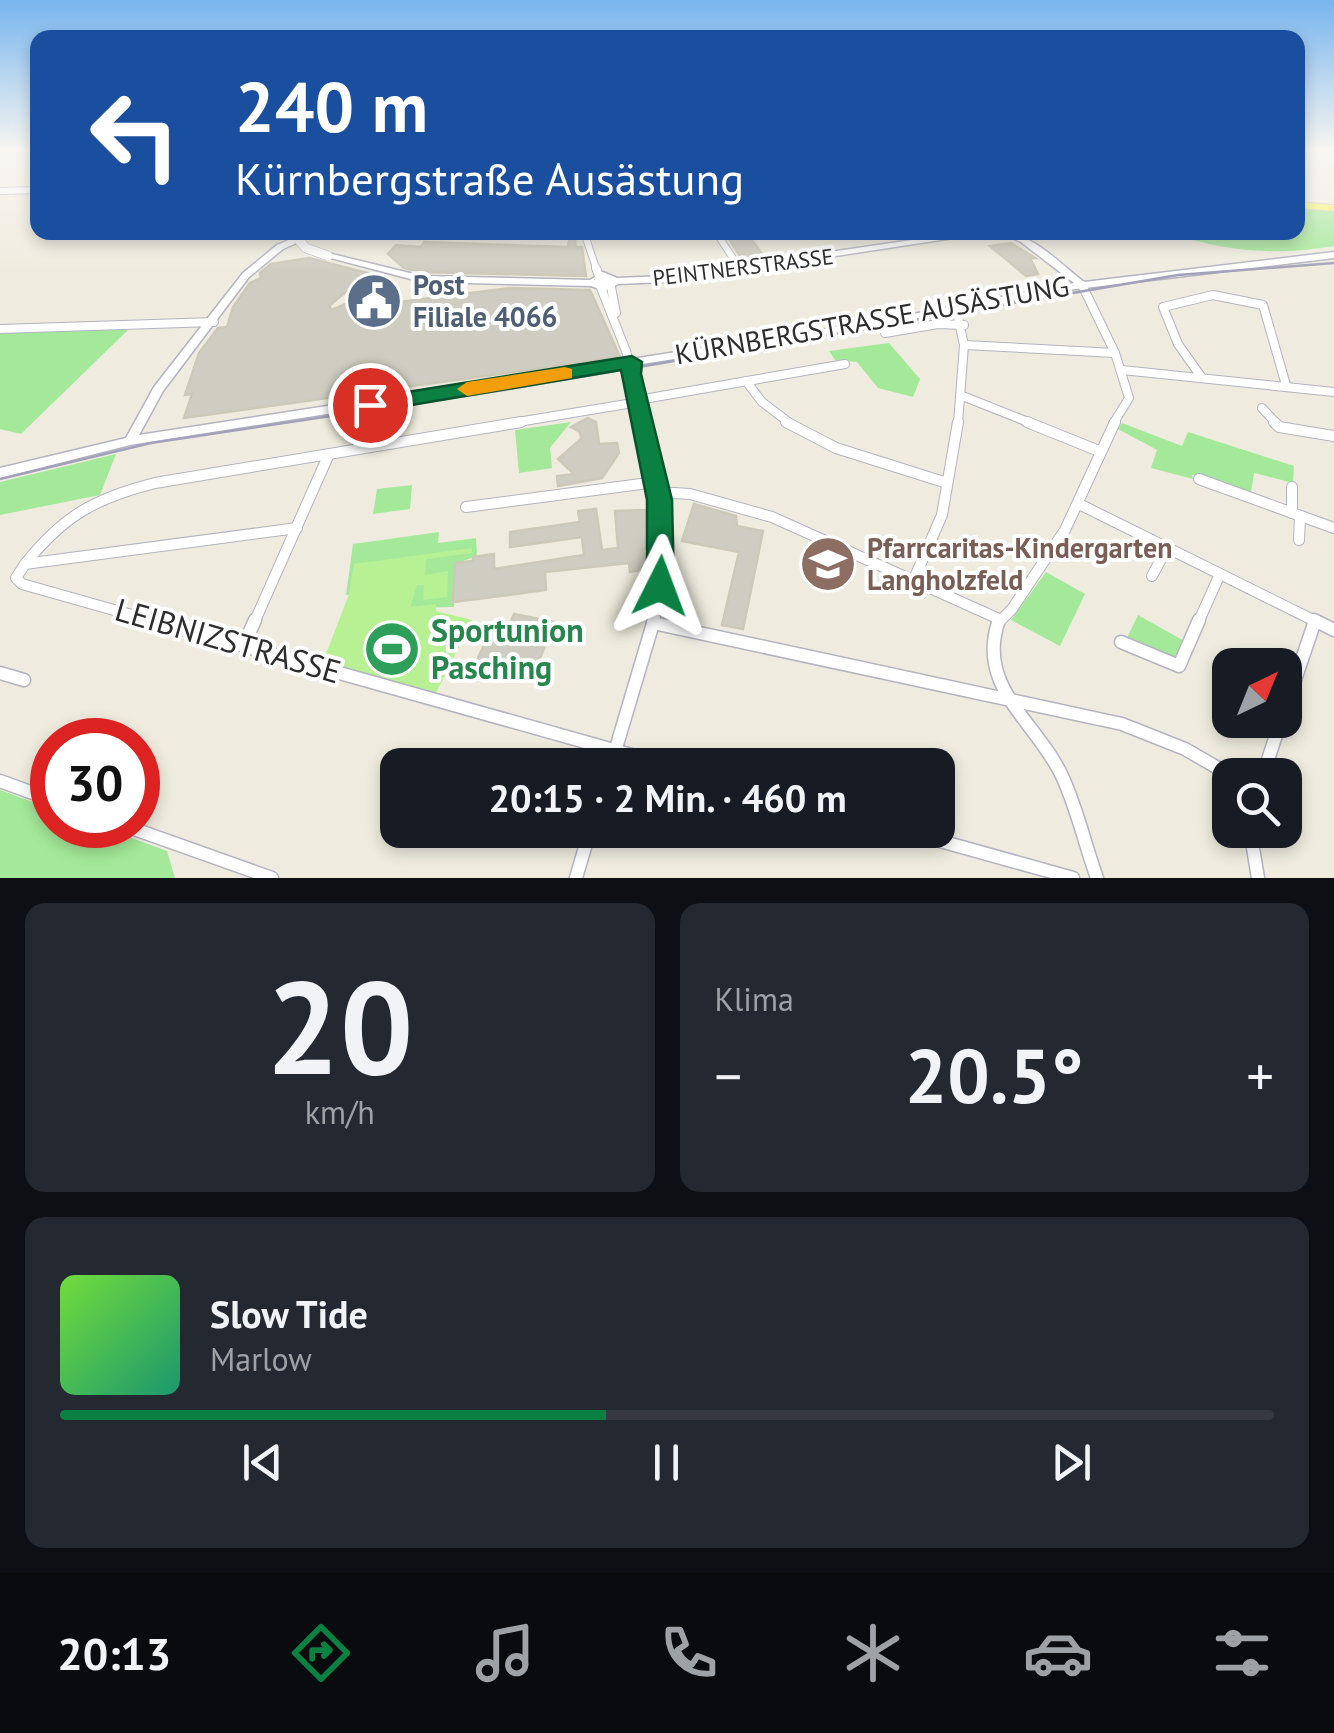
<!DOCTYPE html>
<html lang="de">
<meta charset="utf-8">
<style>
body{margin:0;font-family:"PT Sans",sans-serif;background:#242831;color:#f1f3f6;height:100vh;display:flex;flex-direction:column;font-size:38px;white-space:nowrap}
*{box-sizing:border-box;margin:0}
p{font-size:32px;color:#9ea1a6}
.icon{flex:none;width:55px;height:55px;fill:none;stroke:currentColor;stroke-width:2;stroke-linecap:round;stroke-linejoin:round}
.map{position:relative;height:878px;overflow:hidden}
.details{display:flex;flex-direction:column;gap:25px;padding:25px;background:#0d0f14;flex:1}
.details>*{flex:none}
.hud{position:absolute;left:30px;top:30px;width:1275px;height:210px;border-radius:20px;box-shadow:0 5px 15px #0003;background:#1a4fa0;color:#fff;overflow:hidden}
.needle{width:65px;rotate:43deg}
.buttons{position:absolute;left:1212px;top:648px;display:grid;gap:20px}
.buttons a{display:grid;place-items:center;width:90px;height:90px;border-radius:20px;background:#171b24;box-shadow:0 5px 15px #0003;font-size:50px}
.speed{position:absolute;left:30px;top:718px;display:flex;gap:20px;font-size:50px;font-weight:700;text-align:center}
.speed>*{display:grid;place-content:center;width:130px;height:130px;border-radius:50%;background:#171b24;box-shadow:0 5px 15px #0003;line-height:1}
.speed .limit{border:15px solid #d22;background:#fff;color:#111}
.pin{position:absolute;display:grid;place-items:center;width:85px;height:85px;color:#fff;margin:-42px;border:5px solid #fff;border-radius:50%;box-shadow:0 2px 10px #0007}
.me{position:absolute;width:110px;margin:-55px;rotate:3deg;stroke-linejoin:round;filter:drop-shadow(0 0 8px #0008)}
.turn{display:flex;align-items:center;gap:35px;height:210px;padding:0 40px;font-size:45px}
.turn .icon{width:130px;height:130px;stroke-width:2.5}
.turn b{display:block;font-size:70px;line-height:85px}
.big{font-size:75px;font-weight:600;line-height:1.1}
.details .card{flex:1;display:flex;flex-direction:column;justify-content:center;gap:15px;min-width:0;padding:0 35px;border-radius:20px;background:#242831}
.details .dial{align-items:center;gap:0}
.dial b{font-size:130px;line-height:1}
.song{display:flex;align-items:center;gap:30px}
.cover{width:120px;height:120px;border-radius:15px;background:linear-gradient(135deg,hsl(100 70% 55%),hsl(160 70% 35%))}
.played{height:10px;border-radius:5px;background:linear-gradient(90deg,#0b8043 45%,#363941 45%)}
.keys{display:flex;justify-content:space-around;direction:ltr}
.heat{display:flex;justify-content:space-between;align-items:center;font-size:55px;direction:ltr}
.details .tiles{flex:1;display:grid;gap:25px;grid-template-columns:1fr 1fr}
.card:last-child{grid-column:span 2}
.trip{position:absolute;left:380px;top:748px;width:575px;height:100px;border-radius:20px;background:#171b24;box-shadow:0 5px 15px #0003;font-weight:600;line-height:100px;text-align:center}
.dock{display:flex;height:160px;justify-content:space-around;align-items:center;background:#090b0e;color:#9ea1a6}
.dock .icon{width:70px;height:70px}
.dock .selected{color:#0b8043}
.dock b{font-size:45px;color:#f1f3f6}
.map>svg:first-child{display:block}
</style>
<div class="map">
<svg width="1334" height="878" viewBox="0 0 1334 878">
<rect width="100%" height="100%" fill="#efecdf"/>
<!-- green -->
<g fill="#a4e999">
<path d="M1298,207L1334,210V246C1277,256 1227,252 1170,233L1298,232Z"/>
<path d="M131,327L21,434L0,429V333Z"/>
<path d="M889,343L920,379L913,397L878,388L857,362L835,360L829,351Z"/>
<path d="M571,422L550,448L552,468L519,473L515,430Z"/>
<path d="M1122,423L1182,446L1188,432L1294,466L1293,483L1254,473L1251,492L1201,476L1192,475L1193,479L1151,468L1157,450L1118,429Z"/>
<path d="M116,454L100,495L0,515V482Z"/>
<path d="M412,485L410,509L373,514L377,489Z"/>
<path d="M439,532L438,543L476,538L477,556L455,564L454,607L410,608L416,585L346,595L353,544Z"/>
<path d="M1046,572L1085,594L1060,646L1011,620Z"/>
<path d="M1138,615L1186,642L1174,659L1127,638Z"/>
<path d="M0,790L52,809V825H96L167,851L175,878H0Z"/>
</g>
<!-- pitch -->
<path fill="#b7f194" d="M472,548V553L426,559L425,575L448,571L447,597L423,600L424,585H417L410,607L436,604V611L472,620L436,693L323,662L349,594L354,564Z"/>
<!-- building -->
<g fill="#cfcdc1" stroke="#ccc9b8" stroke-width="2.5">
<path d="M571,232H576L575,247H582L586,276L422,272L404,268L388,254L396,245L421,247L424,242L568,247Z"/>
<path d="M725,232H746L765,258L743,261Z"/>
<path d="M1011,243L1035,258H1030L1038,274L1026,276L990,246Z"/>
<path d="M309,258L368,273L329,306L332,310L377,290L400,295V302L510,288L590,290L620,357L184,418L192,394L185,395L199,353L218,328L227,327L233,307L250,283L261,278L260,273L271,264Z"/>
<path d="M588,418L596,422L599,444L617,443L619,453L602,478L558,486L557,476L574,474L558,459L581,439L580,432L571,427Z"/>
<path d="M694,504L736,516L737,526L763,531L743,629L722,625L739,552L682,541Z"/>
<path d="M596,509L602,550L618,548L615,511L646,510L647,549H643L647,569L630,572L629,563L545,572L546,590L453,602L455,563L473,561V557L494,554V569L584,555L582,537L510,547V532L580,522L578,511Z"/>
<path d="M514,614L554,622L534,674L476,662L495,621L510,624Z"/>
</g>
<g fill="none" stroke-linecap="round" stroke-linejoin="round">
<!-- street-far3 casing -->
<g stroke="#b3b3c2" stroke-width="8">
<g id="street-far3">
<path d="M0,191L38,190"/>
<path d="M584,232L597,271"/>
<path d="M716,232L740,269"/>
</g>
</g>
<!-- street-far2 casing -->
<g stroke="#b3b3c2" stroke-width="10">
<g id="street-far2">
<path d="M596,268L599,276"/>
<path d="M1082,285L1115,353L1129,398L1113,424"/>
<path d="M611,287L616,313"/>
<path d="M601,288L626,351L646,424"/>
<path d="M956,308L964,345L958,424"/>
<path d="M0,329L214,322"/>
<path d="M885,333L938,324L964,325"/>
<path d="M965,345L1115,353"/>
<path d="M1122,370L1334,392"/>
<path d="M1202,378L1178,344L1163,307L1213,295L1263,305L1286,385"/>
<path d="M746,381L762,402L791,424"/>
<path d="M960,395L1033,424"/>
<path d="M638,400L845,364"/>
<path d="M1262,408L1277,424"/>
<path d="M506,424L639,402"/>
</g>
</g>
<!-- street-far1 casing -->
<g stroke="#b3b3c2" stroke-width="12">
<g id="street-far1">
<path d="M646,422L663,539L654,623"/>
<path d="M786,422L836,448L947,483"/>
<path d="M1027,422L1099,451"/>
<path d="M1274,422L1279,427L1334,436"/>
<path d="M1199,479L1334,528"/>
<path d="M1292,487V513"/>
<path d="M658,492L690,494L772,517L999,619"/>
<path d="M1079,504L1319,623"/>
<path d="M466,507L656,482"/>
<path d="M1299,540L1300,516"/>
<path d="M25,564C64,515 96,498 155,483L521,422"/>
<path d="M1152,576L1167,548"/>
<path d="M914,579L942,515L958,422"/>
<path d="M160,623L22,584L16,578L25,564L297,528"/>
<path d="M254,623L329,454"/>
<path d="M998,623L1012,609L1065,530L1115,422"/>
<path d="M1198,623L1220,574"/>
</g>
</g>
<!-- street casing -->
<g stroke="#b3b3c2" stroke-width="15">
<g id="street">
<path d="M151,620L667,765"/>
<path d="M999,620C975,687 1037,722 1062,776C1077,808 1085,845 1097,878"/>
<path d="M1314,620L1334,630"/>
<path d="M653,623L1122,724L1185,749L1230,775"/>
<path d="M1121,642L1179,666L1199,620"/>
<path d="M244,645L255,620"/>
<path d="M0,673L24,680"/>
<path d="M1285,709L1315,621"/>
<path d="M611,765L654,620"/>
<path d="M1263,775L1281,720"/>
<path d="M0,781L52,800"/>
<path d="M123,825L272,878"/>
<path d="M901,830L1073,878"/>
<path d="M1250,830L1258,878"/>
<path d="M576,878L590,830"/>
</g>
</g>
<!-- secondary casing -->
<g stroke="#b3b3c2" stroke-width="3">
<g id="secondary">
<path d="M293,232H301V241L283,249L249,277L163,391L139,435L877,321L1074,283L1021,242L999,232C1032,232 1059,263 1084,282L1334,252V258L1068,290L877,327L130,445L0,478V468L126,438L154,387L243,273L277,245L293,238Z"/>
<path d="M967,232H993L665,282L618,284L605,291L591,286L422,282L323,256L328,253L422,276L590,280L603,272L617,278L665,276Z"/>
</g>
</g>
<!-- primary casing -->
<g stroke="#cdcdcd" stroke-width="2">
<path id="primary" d="M1298,202L1334,205V211L1298,208Z"/>
</g>
<!-- street-far3 -->
<use href="#street-far3" stroke="#fff" stroke-width="6"/>
<!-- street-far2 -->
<use href="#street-far2" stroke="#fff" stroke-width="8"/>
<!-- street-far1 -->
<use href="#street-far1" stroke="#fff" stroke-width="10"/>
<!-- street -->
<use href="#street" stroke="#fff" stroke-width="12"/>
<!-- secondary -->
<use href="#secondary" fill="#fff" fill-rule="evenodd"/>
<!-- primary -->
<use href="#primary" fill="#fbf559" fill-rule="evenodd"/>
<!-- tram -->
<path stroke="#a2a1b9" stroke-width="2.5" d="M0,479L151,443L504,390L1178,275L1334,263"/>
<!-- secondary-bridge casing -->
<g stroke="#b3b3c2" stroke-width="10" stroke-linecap="butt">
<path id="secondary-bridge" d="M298,239L306,248L328,256"/>
</g>
<!-- secondary-bridge -->
<use href="#secondary-bridge" stroke="#fff" stroke-width="9"/>
</g>
<!-- sky -->
<linearGradient id="sky" x2="0" y2="1"><stop stop-color="#77b5ee"/><stop offset="0.55" stop-color="#f8f6f1"/><stop offset="1" stop-color="#f8f6f1" stop-opacity="0"/></linearGradient>
<rect width="1334" height="274" fill="url(#sky)"/>
<!-- route -->
<path fill="#0b8043" stroke="#07532c" stroke-width="2.5" d="M632,356L642,362L641,374L672,500L674,586L670,594H651L647,586V500L621,370L370,412L359,405L370,398Z"/>
<!-- slow -->
<path fill="#f59e0b" d="M565,367L572,369V378L467,396L457,389L467,382Z"/>
<!-- icons -->
<defs>
<g id="civic-disc" transform="scale(2.875)"><circle r="9.5" fill="#5c6f8a" stroke="#fff"/><path d="M-.6-6.5H3V-4.5H.6V-3L4-1V1h2V6H-6V1h2V-1L-.6-3ZM-1.2 2.5V6h2.4V2.5Z" fill="#fff"/></g>
<g id="school-disc" transform="scale(2.875)"><circle r="9.5" fill="#8d6e63" stroke="#fff"/><path d="M0-5L7-2L0 1L-7-2ZM-4 1L0 2.5L4 1V4Q0 6-4 4Z" fill="#fff"/></g>
<g id="stadium-disc" transform="scale(2.875)"><circle r="9.5" fill="#2e9e5b" stroke="#fff"/><path d="M0-5a6.5 5 0 1 0 0 10a6.5 5 0 1 0 0-10ZM-3.5-1.8h7v3.6h-7Z" fill="#fff"/></g>
</defs>
<g fill-rule="evenodd">
<use href="#civic-disc" x="374" y="301"/>
<use href="#school-disc" x="828" y="564"/>
<use href="#stadium-disc" x="392" y="649"/>
</g>
<g text-anchor="middle" stroke-width="8" stroke-linejoin="round" paint-order="stroke">
<!-- far-street labels -->
<g font-size="22" fill="#2d2d2d" stroke="#fff">
<text transform="translate(743 267) rotate(-7)" y="8">PEINTNERSTRASSE</text>
</g>
<!-- service labels -->
<g font-size="28" font-weight="bold" fill="#4e5e75" stroke="#fff" text-anchor="start">
<text x="413" y="295">Post<tspan x="413" dy="32">Filiale 4066</tspan></text>
</g>
<!-- street labels -->
<g font-size="28" fill="#2d2d2d" stroke="#fff">
<text transform="translate(872 320) rotate(-10)" y="10">KÜRNBERGSTRASSE AUSÄSTUNG</text>
</g>
<!-- education labels -->
<g font-size="28" font-weight="bold" fill="#785e54" stroke="#fff" text-anchor="start">
<text x="867" y="558">Pfarrcaritas-Kindergarten<tspan x="867" dy="32">Langholzfeld</tspan></text>
</g>
<!-- near-leisure labels -->
<g font-size="32" font-weight="bold" fill="#27864d" stroke="#fff" text-anchor="start">
<text x="431" y="642">Sportunion<tspan x="431" dy="37">Pasching</tspan></text>
</g>
<!-- near-street labels -->
<g font-size="32" fill="#2d2d2d" stroke="#fff">
<text transform="translate(228 641) rotate(16)" y="11">LEIBNIZSTRASSE</text>
</g>
</g>
</svg>
<div class="buttons">
<a><svg class="needle" viewBox="-14 -14 28 28"><path d="M0-13l5 13h-10z" fill="#e53935"/><path d="M0 13l5-13h-10z" fill="#9ea1a6"/></svg></a>
<a><svg class="icon" aria-label="search" viewBox="0 0 24 24"><circle cx="10" cy="10" r="6"/><path d="M15 15l6 6"/></svg></a>
</div>
<div class="speed"><div class="limit">30</div></div>
<div class="pin" style="left:370px;top:405px;background:#d93025"><svg class="icon" aria-label="arrive" viewBox="0 0 24 24"><path d="M6 21V4h12l-3 4 3 4H6"/></svg></div>
<svg class="me" style="left:660px;top:586px" viewBox="-20 -20 40 40"><path d="M0-17L14 15 0 8-14 15z" fill="#0b8043" stroke="#fff" stroke-width="4"/></svg>
<div class="trip">20:15 · 2 Min. · 460 m</div>
<div class="hud">
<div class="turn"><svg class="icon" aria-label="left" viewBox="0 0 24 24"><path d="M17 20v-9H6M10 6l-5 5 5 5"/></svg><div><b>240 m</b>Kürnbergstraße Ausästung</div></div>
</div>
</div>
<section class="details">
<div class="tiles">
<div class="card dial"><b>20</b><p>km/h</p></div>
<div class="card"><p>Klima</p>
<div class="heat"><a>−</a><b class="big">20.5°</b><a>+</a></div>
</div>
<div class="card">
<div class="song"><i class="cover"></i><div><b>Slow Tide</b><p>Marlow</p></div></div>
<div class="played"></div>
<div class="keys"><svg class="icon" aria-label="previous" viewBox="0 0 24 24"><path d="M18 5L8 12l10 7zM5 5v14"/></svg><svg class="icon" aria-label="pause" viewBox="0 0 24 24"><path d="M8 5v14M16 5v14"/></svg><svg class="icon" aria-label="next" viewBox="0 0 24 24"><path d="M6 5l10 7-10 7zM19 5v14"/></svg></div>
</div>
</div>
</section>
<nav class="dock">
<b>20:13</b>
<svg class="icon selected" aria-label="directions" viewBox="0 0 24 24"><path d="M12 3l9 9-9 9-9-9zM9 14v-3h6M13 9l2 2-2 2"/></svg>
<svg class="icon" aria-label="music" viewBox="0 0 24 24"><path d="M9 18V5l10-2v13"/><circle cx="6" cy="18" r="3"/><circle cx="16" cy="16" r="3"/></svg>
<svg class="icon" aria-label="phone" viewBox="0 0 24 24"><path d="M5 4h4l2 5-3 2q2 4 5 5l2-3 5 2v4C11 20 4 13 5 4z"/></svg>
<svg class="icon" aria-label="climate" viewBox="0 0 24 24"><path d="M12 3v18M4 7l16 10M4 17L20 7"/></svg>
<svg class="icon" aria-label="car" viewBox="0 0 24 24"><path d="M5 17H2v-5l4-1 3-4h7l3 4 3 1v5h-3M9 17h6M6 11h13"/><circle cx="7" cy="17" r="2"/><circle cx="17" cy="17" r="2"/></svg>
<svg class="icon" aria-label="filters" viewBox="0 0 24 24"><path d="M4 7h16M4 17h16"/><circle cx="9" cy="7" r="2"/><circle cx="15" cy="17" r="2"/></svg>
</nav>
